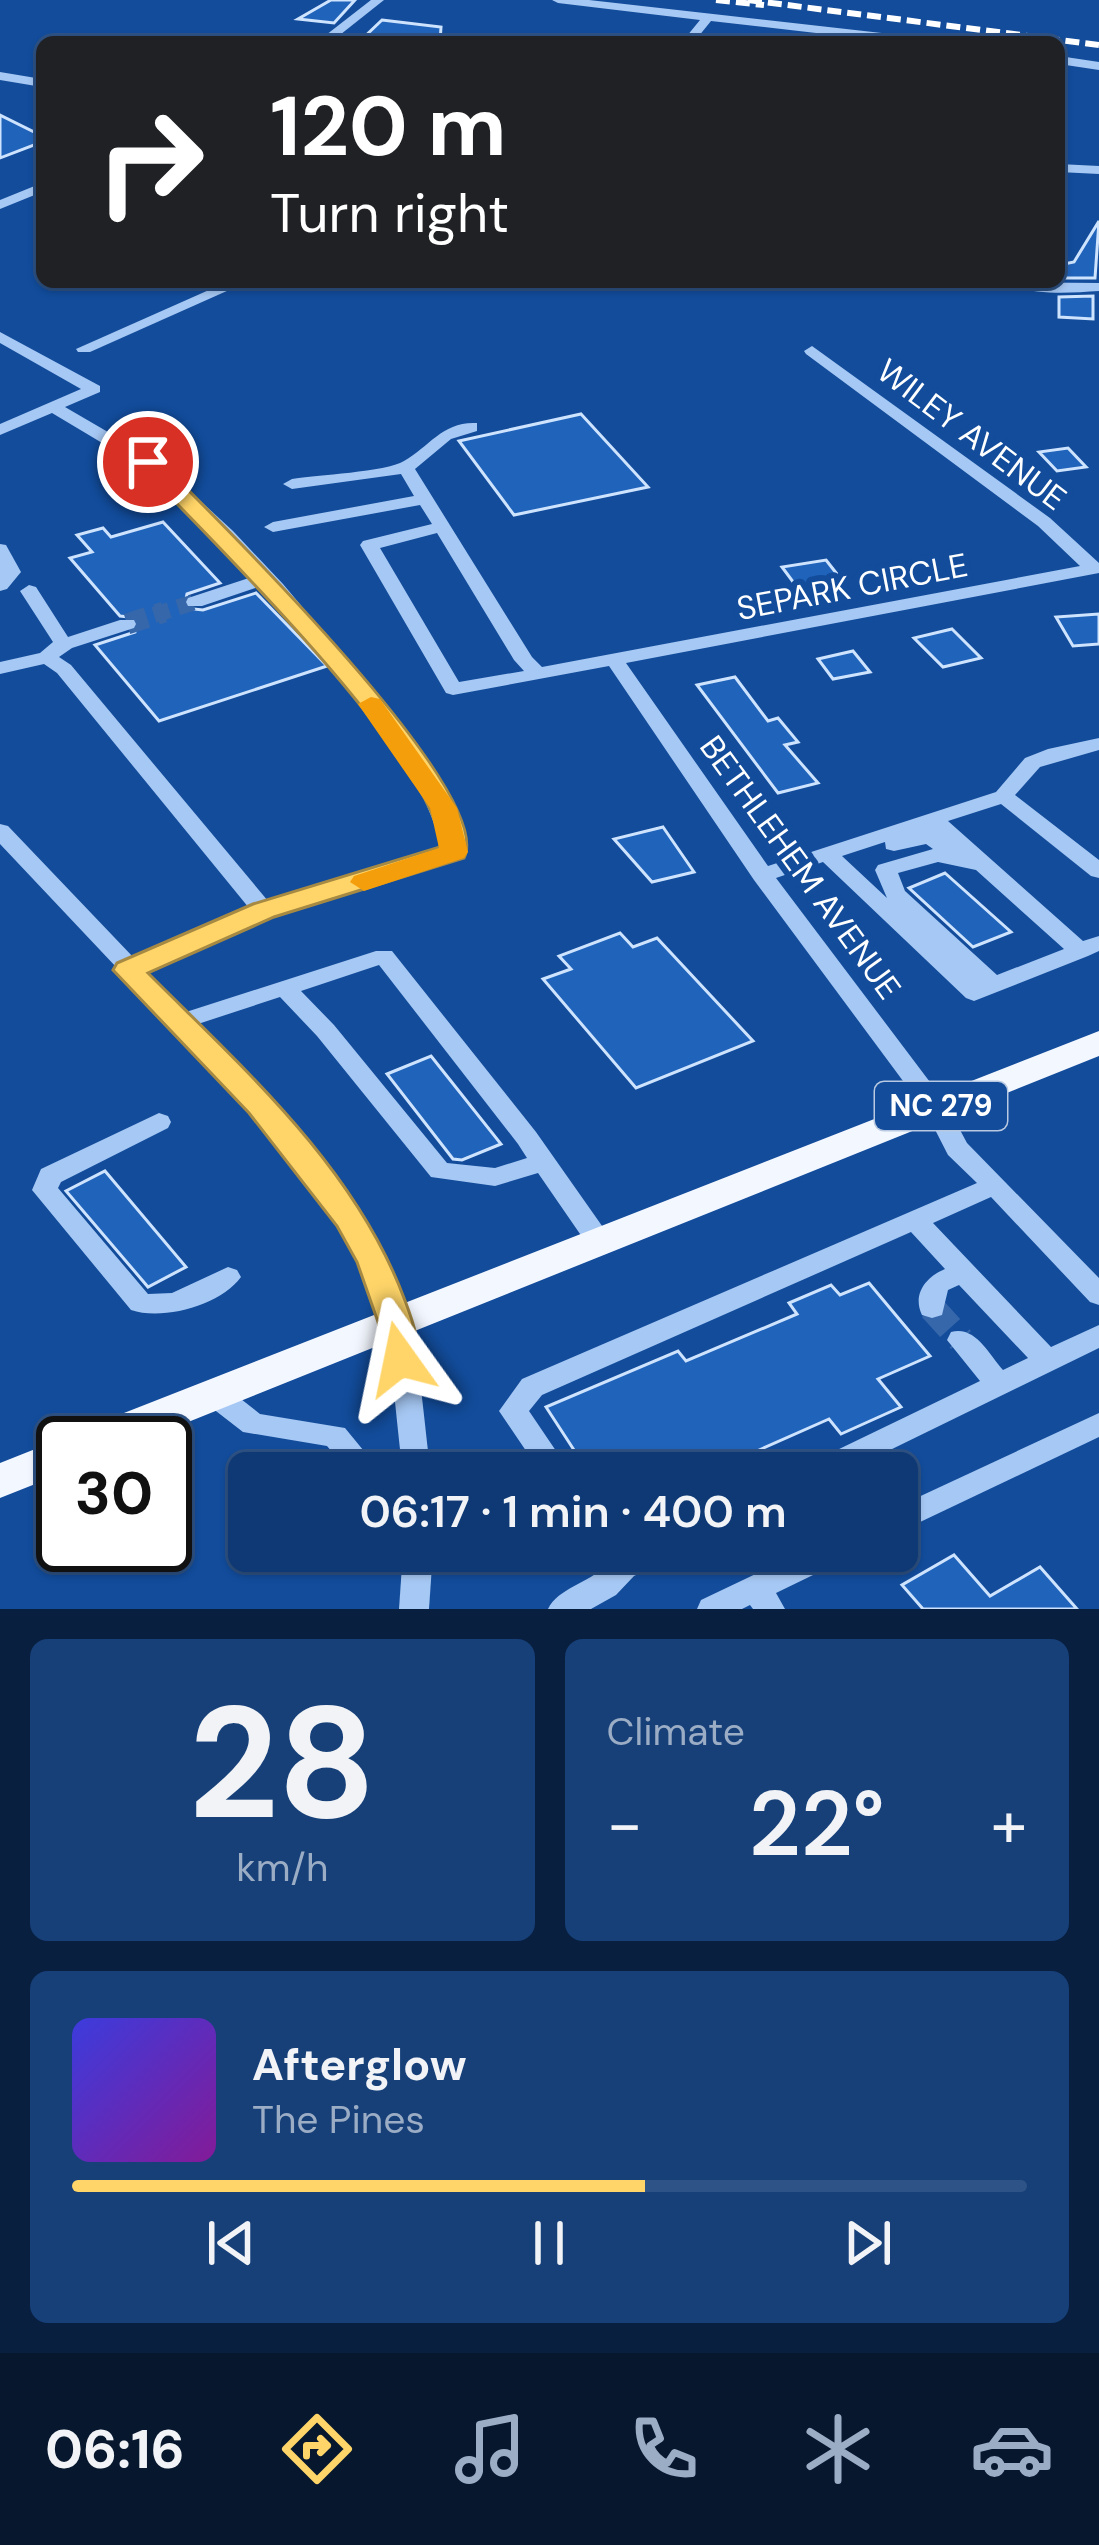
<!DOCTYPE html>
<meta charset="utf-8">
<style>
body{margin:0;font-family:"DM Sans",sans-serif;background:#174079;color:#f1f3f6;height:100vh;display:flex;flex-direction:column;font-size:45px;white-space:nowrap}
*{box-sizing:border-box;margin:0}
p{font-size:39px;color:#9bacc5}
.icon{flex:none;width:66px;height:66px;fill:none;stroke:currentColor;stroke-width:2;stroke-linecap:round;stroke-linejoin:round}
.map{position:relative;height:1609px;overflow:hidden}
.panel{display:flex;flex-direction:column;gap:30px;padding:30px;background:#081f40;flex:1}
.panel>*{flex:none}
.top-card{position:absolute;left:36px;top:36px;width:1029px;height:252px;border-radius:18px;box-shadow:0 3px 9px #0004,0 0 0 3px #2e5386;background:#202124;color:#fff;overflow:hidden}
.speed{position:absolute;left:36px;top:1416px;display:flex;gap:24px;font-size:60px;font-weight:700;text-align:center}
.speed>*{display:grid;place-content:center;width:156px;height:156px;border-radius:50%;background:#0e3974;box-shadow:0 3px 9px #0004,0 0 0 3px #2e5386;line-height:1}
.speed .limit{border:6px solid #111;border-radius:18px;background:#fff;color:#111}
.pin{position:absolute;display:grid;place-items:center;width:102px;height:102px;color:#fff;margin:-51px;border:6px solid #fff;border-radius:50%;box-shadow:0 3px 12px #0007}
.me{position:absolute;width:132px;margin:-66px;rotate:348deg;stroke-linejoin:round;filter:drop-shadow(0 0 9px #0008)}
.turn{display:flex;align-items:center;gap:42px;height:252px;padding:0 36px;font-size:54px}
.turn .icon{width:156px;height:156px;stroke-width:2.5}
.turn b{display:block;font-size:84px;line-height:102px}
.big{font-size:90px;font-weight:600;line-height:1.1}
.panel .tile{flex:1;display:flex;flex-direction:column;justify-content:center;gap:18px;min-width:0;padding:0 42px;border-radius:18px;background:#174079}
.panel .dial{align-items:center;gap:0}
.dial b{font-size:156px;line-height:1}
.song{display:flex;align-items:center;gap:36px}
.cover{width:144px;height:144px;border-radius:18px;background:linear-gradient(135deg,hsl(240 70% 55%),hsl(290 70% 35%))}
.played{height:12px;border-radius:6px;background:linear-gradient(90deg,#ffd569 60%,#2e5386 60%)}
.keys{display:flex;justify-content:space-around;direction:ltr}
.heat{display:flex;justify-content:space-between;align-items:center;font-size:66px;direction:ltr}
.panel .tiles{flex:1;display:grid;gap:30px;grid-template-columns:1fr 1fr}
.tile:last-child{grid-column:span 2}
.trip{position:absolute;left:228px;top:1452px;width:690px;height:120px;border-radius:18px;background:#0e3974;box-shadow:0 3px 9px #0004,0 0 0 3px #2e5386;font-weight:600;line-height:120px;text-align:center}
.tab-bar{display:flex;height:192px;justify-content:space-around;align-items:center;background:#06172e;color:#9bacc5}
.tab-bar .icon{width:84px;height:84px}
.tab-bar .current{color:#ffd569}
.tab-bar b{font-size:54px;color:#f1f3f6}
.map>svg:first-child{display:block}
</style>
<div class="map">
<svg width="1099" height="1609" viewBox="0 0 1099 1609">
<rect width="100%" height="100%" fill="#124c9b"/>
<!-- building -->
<g fill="#2063ba" stroke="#cee3fe" stroke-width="3">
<path d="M331,0H355L334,23L298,19Z"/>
<path d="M382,20L441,27L440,42H359Z"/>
<path d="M0,115L42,136V142L0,158Z"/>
<path d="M1099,221L1095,278H1059V265L1074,262Z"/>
<path d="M1093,296V319L1059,317V297Z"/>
<path d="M581,414L648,487L514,515L459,441Z"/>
<path d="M1068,448L1086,467L1057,471L1039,452Z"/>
<path d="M163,522L220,583L187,594L184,608L203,610L256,593L327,666L159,721L95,645L135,632L138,618L120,616L70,558L92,552L77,535L103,528L111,537Z"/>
<path d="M826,560L844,583L799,590L782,567Z"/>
<path d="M1099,614V644L1073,646L1056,617Z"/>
<path d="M952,629L981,658L943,667L914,638Z"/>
<path d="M853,651L870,672L833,679L818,659Z"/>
<path d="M735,677L768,721L778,718L798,742L785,745L818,783L778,793L697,685Z"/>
<path d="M663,827L694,872L652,882L614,839Z"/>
<path d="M945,873L1011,932L973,947L909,888Z"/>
<path d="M620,933L633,947L657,938L753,1041L636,1088L543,979L571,969L559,956Z"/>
<path d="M431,1056L501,1144L462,1160L453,1159L387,1074Z"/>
<path d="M105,1171L186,1267L148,1287L66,1191Z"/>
<path d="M869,1283L930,1356L878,1379L901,1407L841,1434L829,1419L707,1473H589L546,1407L678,1351L686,1361L797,1314L789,1303L831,1285L840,1295Z"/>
<path d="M954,1555L990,1596L1040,1567L1077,1609H923L902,1585Z"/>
</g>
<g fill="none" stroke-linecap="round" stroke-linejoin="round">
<!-- minor-tunnel-far2 -->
<path stroke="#3667aa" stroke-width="16" stroke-dasharray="16 9" stroke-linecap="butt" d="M154,615L195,602"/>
<!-- minor-tunnel-far1 -->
<path stroke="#3667aa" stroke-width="21" stroke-dasharray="21 10" stroke-linecap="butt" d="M127,624L164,612"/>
<!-- minor-tunnel -->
<path stroke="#3667aa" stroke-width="27" stroke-dasharray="27 14" stroke-linecap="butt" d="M932,1308L961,1340"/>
<!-- minor -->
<g fill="#a6c8f4" fill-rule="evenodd">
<path d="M371,0H384L331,42H317Z"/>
<path d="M552,0H589L926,38L932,42H894L711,21L694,42H682L700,20L558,3Z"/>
<path d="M1059,56L1099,62V70L1059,64Z"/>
<path d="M0,72L42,79V87L0,80Z"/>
<path d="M1059,164L1099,166V174L1059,172Z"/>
<path d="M42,183V192L0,209V200Z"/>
<path d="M227,282H247L90,352H78L76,349Z"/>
<path d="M1004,282L1099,283V291C1068,293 1031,296 1004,282Z"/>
<path d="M0,332L100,386V392L65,407L156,460L233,531L283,584L383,703L426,765L454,814L465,852L462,857L271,915L146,970L186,1012L376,951H392L536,1132L607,1233L611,1240L607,1247L598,1250L589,1247L538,1173L495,1186L431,1177L317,1036L280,997L198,1024C280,1110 371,1200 407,1317C421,1362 424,1425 431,1473H403C396,1423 394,1367 381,1319C346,1192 213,1070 126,977L119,975L117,968L0,844V824L8,826L134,958L249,908L57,673L44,664L0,674V662L40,653L53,642L20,591L29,585L36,587L68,637L120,620H134L136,624L134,628L72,648L59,657L71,665L268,901L442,849C417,752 331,658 264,585L202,606H188L186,602L188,598L255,576L177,496L144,468L52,413L0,435V424L81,389L0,343ZM379,965L518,1144L527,1158L495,1168L447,1163L334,1025L301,991Z"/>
<path d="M812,346L1050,518L1099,563V573L626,663L768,866L996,792L1025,758L1048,749L1099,738V750L1040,767L1015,795L1099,860V878L1091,876L1001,804L948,821L1083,941L1099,936V951L1088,956L974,1001L966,998L823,862L776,878L945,1102L967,1143L1099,1278V1305L1090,1302L991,1197L933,1223L1051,1347L1099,1325V1348L843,1473H802L806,1465L980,1381L947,1340L951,1332C975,1325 989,1354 1003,1370L1028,1358L959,1285L948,1290L942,1315L932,1318L922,1315C912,1294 926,1277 945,1269L911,1232L542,1395L529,1411L571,1473H541L499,1411L522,1379L977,1183L948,1155L926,1112L754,880L609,666L453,695L446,693L360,545L363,541L432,524L420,505L273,532L264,527L273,522L414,496L401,474L292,489L283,484L292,479C316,475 386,472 404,461C430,446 443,421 477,423V431L451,439L415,469L532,657L542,667L1080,566L1038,526L806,354L804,351ZM437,533L514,660L524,671L459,682L380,548ZM885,842L886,849L894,851L926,844L933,849L878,865L875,870L887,898L842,856ZM938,862L976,870L1064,949L997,975L905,891L898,873Z"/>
<path d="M0,544L6,545L21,572L7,589L0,591Z"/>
<path d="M159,1113L168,1116L171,1122L168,1128L61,1182L58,1188L148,1294L172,1293L228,1267L237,1270L241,1277C221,1305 163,1321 131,1310L32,1190L41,1169Z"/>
<path d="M213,1382L223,1385L260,1414L345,1428L382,1473H350L327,1446L243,1432L203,1401L199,1393L203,1385Z"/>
<path d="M1099,1413V1437L897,1533V1507Z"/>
<path d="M403,1551H433L429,1609H399Z"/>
<path d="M596,1551H670L666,1560L634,1576L616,1595L591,1609H548C558,1588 589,1583 605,1566Z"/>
<path d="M804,1551H848L844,1560L776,1593L785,1609H753L750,1605L742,1609H697L701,1600Z"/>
</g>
<!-- major -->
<path fill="#f3f7ff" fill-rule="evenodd" d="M1099,1031V1056L136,1443H63V1473L0,1498V1463L63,1438L72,1441L78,1431Z"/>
<!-- rail -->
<g stroke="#fff" stroke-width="6" stroke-dasharray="14 6" stroke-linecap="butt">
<path d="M716,0L764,5"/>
<path d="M748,0L1099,45"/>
</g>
</g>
<!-- route -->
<path fill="#ffd569" stroke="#a68a44" stroke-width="3" d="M148,455L155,457C208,510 498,792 464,858L274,917L148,973C244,1069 355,1167 404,1298C412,1319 424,1349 413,1369L400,1373L388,1369L378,1322L357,1262L337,1226L249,1113L113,970L117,963L253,904L440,847C442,766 202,530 140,466V457Z"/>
<!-- slow -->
<path fill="#f59e0b" d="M371,697L380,699L457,808L468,852L464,858L364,891L350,882L354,876L439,848L430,808L358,704Z"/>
<g text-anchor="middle" stroke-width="12" stroke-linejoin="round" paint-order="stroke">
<!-- shield labels -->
<rect fill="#124c9b" stroke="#b8c9e1" stroke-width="3" x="875" y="1082" width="132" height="48" rx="9"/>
<g font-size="30" font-weight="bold" fill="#fff">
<text x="941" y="1116">NC 279</text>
</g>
<!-- street labels -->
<g font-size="33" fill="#fff" stroke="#124c9b">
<text transform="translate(972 434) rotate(37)" y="12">WILEY AVENUE</text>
<text transform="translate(852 586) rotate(-11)" y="12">SEPARK CIRCLE</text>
<text transform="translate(801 867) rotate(54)" y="12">BETHLEHEM AVENUE</text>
</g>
</g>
</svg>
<div class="speed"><div class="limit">30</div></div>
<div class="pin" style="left:148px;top:462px;background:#d93025"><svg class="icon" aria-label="arrive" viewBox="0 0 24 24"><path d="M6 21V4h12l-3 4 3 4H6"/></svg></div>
<svg class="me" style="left:400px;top:1359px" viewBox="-20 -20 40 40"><path d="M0-17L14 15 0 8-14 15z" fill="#ffd569" stroke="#fff" stroke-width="4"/></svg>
<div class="trip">06:17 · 1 min · 400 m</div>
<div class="top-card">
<div class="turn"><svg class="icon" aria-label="right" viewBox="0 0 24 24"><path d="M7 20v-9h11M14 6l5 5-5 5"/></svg><div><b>120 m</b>Turn right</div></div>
</div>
</div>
<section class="panel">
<div class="tiles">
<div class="tile dial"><b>28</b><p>km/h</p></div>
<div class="tile"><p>Climate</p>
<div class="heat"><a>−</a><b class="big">22°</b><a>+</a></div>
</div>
<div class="tile">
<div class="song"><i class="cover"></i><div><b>Afterglow</b><p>The Pines</p></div></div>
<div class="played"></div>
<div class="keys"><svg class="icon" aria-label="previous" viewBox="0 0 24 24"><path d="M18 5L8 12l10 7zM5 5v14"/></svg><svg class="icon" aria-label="pause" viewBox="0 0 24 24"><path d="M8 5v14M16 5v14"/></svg><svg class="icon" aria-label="next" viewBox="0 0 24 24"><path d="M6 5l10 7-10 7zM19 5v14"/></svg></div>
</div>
</div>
</section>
<nav class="tab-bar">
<b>06:16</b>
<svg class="icon current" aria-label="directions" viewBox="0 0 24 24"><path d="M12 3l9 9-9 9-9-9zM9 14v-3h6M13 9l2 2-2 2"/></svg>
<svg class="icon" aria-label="music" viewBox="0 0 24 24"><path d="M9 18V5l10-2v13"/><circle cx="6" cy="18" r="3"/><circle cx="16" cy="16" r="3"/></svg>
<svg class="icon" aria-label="phone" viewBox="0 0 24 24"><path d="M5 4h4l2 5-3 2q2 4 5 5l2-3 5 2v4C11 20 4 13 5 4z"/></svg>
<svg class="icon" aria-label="climate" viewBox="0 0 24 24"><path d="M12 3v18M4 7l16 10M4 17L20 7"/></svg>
<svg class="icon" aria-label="car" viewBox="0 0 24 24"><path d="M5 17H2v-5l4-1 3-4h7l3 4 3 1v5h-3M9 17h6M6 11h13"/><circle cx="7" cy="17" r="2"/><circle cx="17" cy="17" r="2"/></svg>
</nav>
